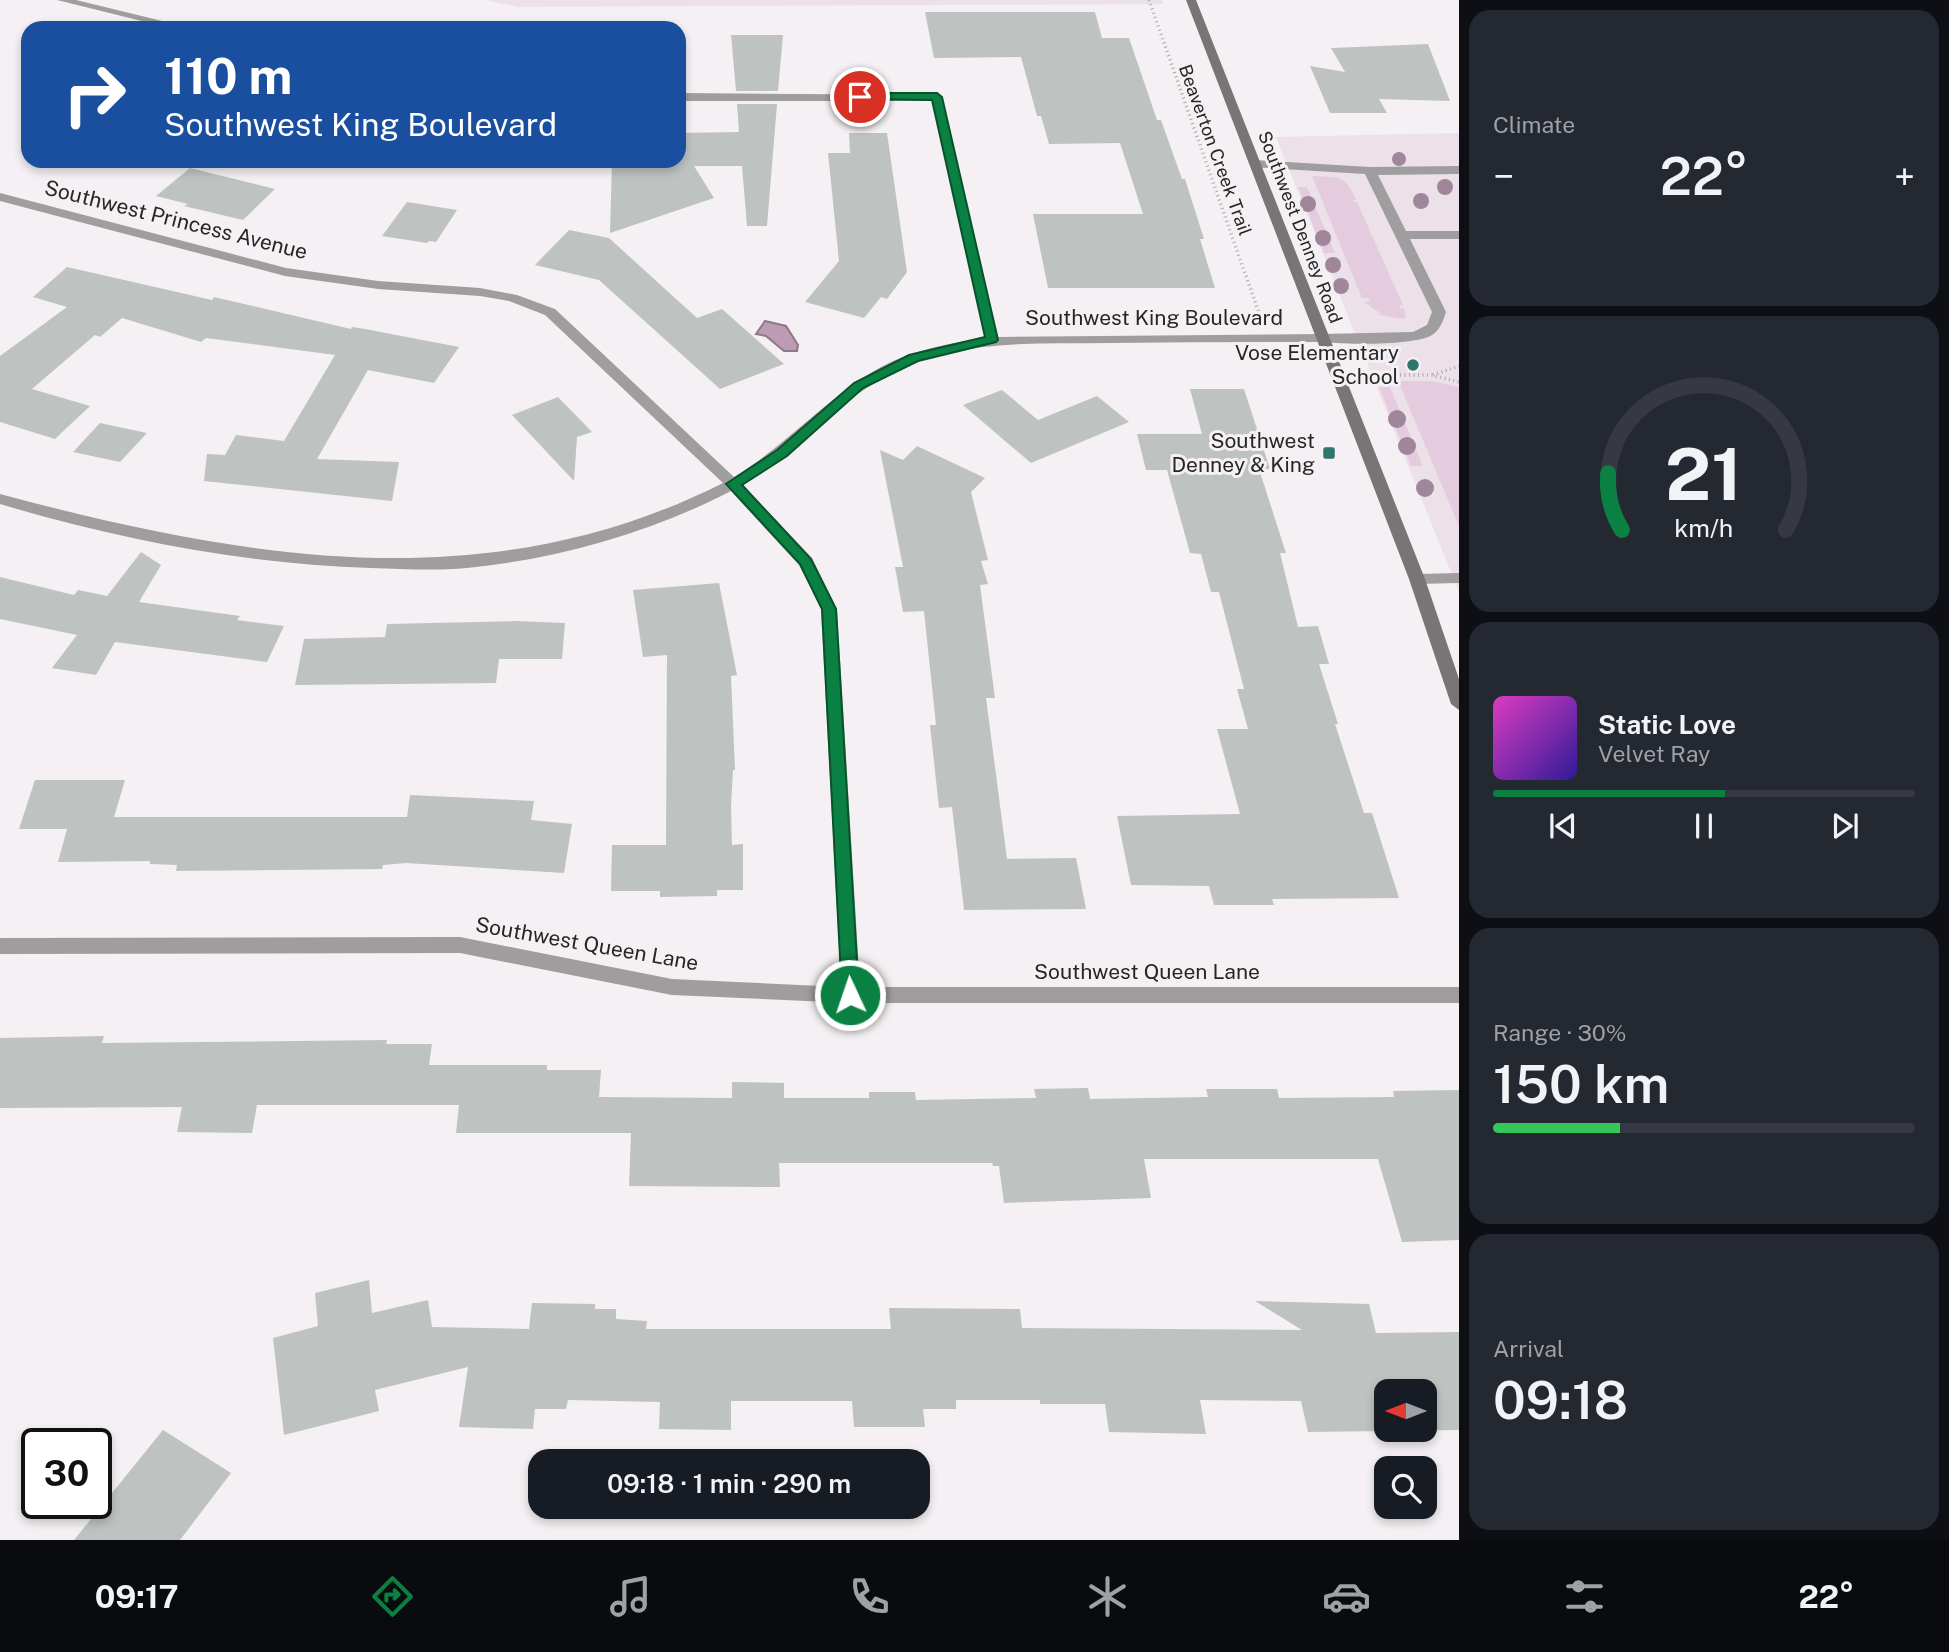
<!DOCTYPE html>
<meta charset="utf-8">
<style>
body{margin:0;font-family:"Public Sans",sans-serif;background:#242831;color:#f1f3f6;height:100vh;display:flex;flex-direction:column;font-size:26px;white-space:nowrap}
*{box-sizing:border-box;margin:0}
p{font-size:23px;color:#9ea1a6}
.icon{flex:none;width:38px;height:38px;fill:none;stroke:currentColor;stroke-width:2;stroke-linecap:round;stroke-linejoin:round}
.map{position:relative;flex:1;overflow:hidden}
.panel{display:flex;flex-direction:column;gap:10px;padding:10px;background:#0d0f14;width:490px}
.panel>*{flex:none}
.banner{position:absolute;left:21px;top:21px;width:665px;height:147px;border-radius:21px;box-shadow:0 4px 10px #0003;background:#1a4fa0;color:#fff;overflow:hidden}
.needle{width:46px;rotate:270deg}
.tools{position:absolute;left:1374px;top:1379px;display:grid;gap:14px}
.tools a{display:grid;place-items:center;width:63px;height:63px;border-radius:14px;background:#171b24;box-shadow:0 4px 10px #0003;font-size:35px}
.speed{position:absolute;left:21px;top:1428px;display:flex;gap:14px;font-size:35px;font-weight:700;text-align:center}
.speed>*{display:grid;place-content:center;width:91px;height:91px;border-radius:50%;background:#171b24;box-shadow:0 4px 10px #0003;line-height:1}
.speed .limit{border:4px solid #111;border-radius:10px;background:#fff;color:#111}
.pin{position:absolute;display:grid;place-items:center;width:60px;height:60px;color:#fff;margin:-30px;border:4px solid #fff;border-radius:50%;box-shadow:0 2px 7px #0007}
.me{position:absolute;width:77px;margin:-38px;rotate:357deg;stroke-linejoin:round;filter:drop-shadow(0 0 5px #0008)}
.turn{display:flex;align-items:center;gap:24px;height:147px;padding:0 28px;font-size:32px}
.turn .icon{width:91px;height:91px;stroke-width:2.5}
.turn b{display:block;font-size:49px;line-height:60px}
.big{font-size:52px;font-weight:600;line-height:1.1}
.panel .tile{flex:1;display:flex;flex-direction:column;justify-content:center;gap:10px;min-width:0;padding:0 24px;border-radius:21px;background:#242831}
.panel .dial{align-items:center;gap:0}
.dial svg{height:182px;overflow:visible;fill:none;stroke:#363941;stroke-width:7;stroke-linecap:round;text-anchor:middle}
.dial text{fill:#f1f3f6;stroke:none}
.song{display:flex;align-items:center;gap:21px}
.cover{width:84px;height:84px;border-radius:10px;background:linear-gradient(135deg,hsl(310 70% 55%),hsl(250 70% 35%))}
.played{height:7px;border-radius:4px;background:linear-gradient(90deg,#0b8043 55%,#363941 55%)}
.keys{display:flex;justify-content:space-around;direction:ltr}
.heat{display:flex;justify-content:space-between;align-items:center;font-size:38px;direction:ltr}
.charge{height:10px;border-radius:5px;background:linear-gradient(90deg,#34c759 30%,#363941 0)}
.trip{position:absolute;left:528px;top:1449px;width:402px;height:70px;border-radius:21px;background:#171b24;box-shadow:0 4px 10px #0003;font-weight:600;line-height:70px;text-align:center}
.menu{display:flex;height:112px;justify-content:space-around;align-items:center;background:#090b0e;color:#9ea1a6}
.menu .icon{width:49px;height:49px}
.menu .current{color:#0b8043}
.menu b{font-size:32px;color:#f1f3f6}
main{display:flex;flex:1;min-height:0}
.map>svg:first-child{display:block}
</style>
<main>
<div class="map">
<svg width="1459" height="1540" viewBox="0 0 1459 1540">
<rect width="100%" height="100%" fill="#f4f0f3"/>
<!-- built -->
<g fill="#ece1e9">
<path d="M485,0H1162L1164,4L519,7Z"/>
<path d="M1459,133V592L1276,137Z"/>
</g>
<!-- green -->
<g fill="#e5cbde">
<path d="M1312,176C1340,178 1344,173 1356,200L1352,201L1357,202L1403,305H1399L1400,308H1404L1406,317L1404,319L1379,315L1380,313L1364,302L1370,301L1368,298H1362Z"/>
<path d="M1298,187H1307L1335,253H1324Z"/>
<path d="M1398,381H1431L1459,387V526Z"/>
<path d="M1379,387H1390L1423,466H1411Z"/>
</g>
<!-- water -->
<path fill="#bc9bb3" stroke="#8f7889" stroke-width="2" d="M765,321L786,326L798,345L797,351H784L766,336L756,334Z"/>
<!-- building -->
<g fill="#bec3c2" fill-rule="evenodd">
<path d="M925,12H1095L1102,38H1129L1157,120H1161L1182,179H1185L1204,239H1200L1215,288H1048L1033,214H1143L1120,143L1049,144L1041,116H1037L1021,57L934,58Z"/>
<path d="M731,35H783L778,91H736Z"/>
<path d="M1428,44L1450,101L1379,99L1387,113H1330L1310,66L1345,72L1331,48Z"/>
<path d="M737,104H777L767,226H747L742,166H694L714,198L610,233L612,161H679V133L739,132Z"/>
<path d="M849,133H887L907,272L887,299L881,297L864,318L805,302L839,261L828,153H850Z"/>
<path d="M190,168L275,189L243,220L184,206L188,204L156,196Z"/>
<path d="M407,202L457,210L436,242L429,241L427,243L382,236Z"/>
<path d="M569,230L609,238L697,318L722,309L784,364L720,389L599,280L535,265Z"/>
<path d="M67,267L212,300L214,297L351,329L352,327L365,329L459,347L434,383L368,370L317,459L399,462L392,501L204,481L207,454L225,455L236,435L284,441L335,355L206,338L201,342L122,318L100,337L95,335L32,389L90,406L55,439L0,422V356L67,307L33,297Z"/>
<path d="M1190,389H1244L1270,469H1259L1286,553H1280L1298,627L1318,626L1329,664H1319L1338,724H1335L1364,813H1372L1399,898L1272,899L1274,905H1214L1209,886L1131,885L1117,816L1240,814L1217,729H1248L1237,689H1244L1219,592H1211L1201,554L1190,553L1167,470H1146L1137,434H1202Z"/>
<path d="M1002,390L1038,420L1097,396L1129,422L1031,463L963,405Z"/>
<path d="M558,397L592,432L577,437L574,481L512,415Z"/>
<path d="M100,423L147,433L120,462L73,452Z"/>
<path d="M917,446L985,478L971,492L988,560L981,561L988,584L980,585L995,698H986L1007,859L1076,858L1086,909L964,910L952,807L939,808L930,725H936L924,611L903,612L895,567H903L880,450L903,460Z"/>
<path d="M141,552L161,565L139,602L240,616L237,620L284,626L267,662L115,642L96,675L52,668L77,635L0,619V577L74,595L78,590L107,596Z"/>
<path d="M719,583L737,675L731,676L735,770H733L731,806L732,845L743,844V890H717V896L660,897V891H611L612,845H666L667,655L643,657L633,590Z"/>
<path d="M516,621L565,623L562,659H499L496,683L295,685L304,639L385,637L387,624Z"/>
<path d="M35,780H125L114,817H407L410,795L534,801L531,820L572,824L564,873L406,863L383,865L382,869L176,871L177,865L150,864V861L58,862L67,829H19Z"/>
<path d="M104,1036L102,1043L387,1040L386,1044H432L429,1065H547V1070H601L599,1097L732,1098V1082L784,1083V1098H869V1092H915L916,1100L1036,1098L1034,1089L1088,1088L1090,1099L1208,1097L1206,1089H1277L1279,1098L1394,1097L1393,1091L1459,1090V1240L1402,1242L1378,1159H1144L1151,1198L1004,1203L999,1166H993L992,1163H779L780,1187L629,1186L631,1133H456L459,1105H257L252,1133L177,1132L182,1107L0,1108V1038Z"/>
<path d="M369,1280L372,1313L428,1300L432,1327L529,1329L532,1303L595,1304V1309H616V1319L647,1321L646,1329H891L889,1308L1020,1309L1022,1328L1302,1330L1255,1301L1369,1304L1376,1333L1459,1332V1430L1308,1432L1301,1401L1200,1400L1206,1434L1109,1432L1105,1404H1040V1400H956V1409H923L925,1427H854L852,1401H731V1430L659,1429L660,1402L568,1400L566,1409H535L533,1429L459,1427L468,1367L375,1390L379,1411L284,1435L273,1338L318,1326L315,1293ZM1386,1391H1424V1430H1386Z"/>
<path d="M163,1430L231,1473L180,1540H74Z"/>
</g>
<g fill="none" stroke-linecap="round" stroke-linejoin="round">
<!-- path -->
<g stroke="#aba8aa" stroke-width="3.5" stroke-dasharray="1 3.5" stroke-linecap="butt">
<path d="M1149,0L1259,313"/>
<path d="M1391,375H1432L1459,382"/>
<path d="M1433,375L1459,366"/>
</g>
<!-- lane -->
<g fill="#9f9d9e" fill-rule="evenodd">
<path d="M1255,160L1370,167L1459,166V174L1378,175L1406,231H1459V239H1410L1446,312C1443,321 1440,330 1432,335C1415,346 1337,345 1317,341L1315,338L1322,334L1413,332L1427,325L1432,312L1365,174L1251,167V161Z"/>
<path d="M1459,573V583L1417,584L1409,579L1417,574Z"/>
</g>
<!-- street -->
<g fill="#9f9d9e" fill-rule="evenodd">
<path d="M57,0H76L191,28H170Z"/>
<path d="M679,93L941,95L998,337L1322,334L1329,338L1322,342C1251,342 1180,342 1109,343C1037,344 963,339 896,371C838,399 797,452 743,485L812,558L837,609L860,987H1459V1003H851L672,995L460,953L0,954V938L460,937L672,979L841,987L821,609L799,565L731,491C650,533 558,559 467,568C435,571 403,569 371,568C245,564 121,540 0,504V494C244,559 487,602 723,483L545,315L509,301L480,296L378,289L285,276L0,201V193L286,268L378,281L480,288L517,295L555,309L734,477C787,445 827,397 881,367C913,350 949,343 985,338L932,101H679Z"/>
</g>
<!-- secondary -->
<path fill="#787577" fill-rule="evenodd" d="M1186,0H1196L1425,579L1459,679V710L1451,704L1409,579Z"/>
</g>
<!-- trees -->
<g fill="#a0869a">
<circle cx="1399" cy="159" r="7"/>
<circle cx="1445" cy="187" r="8"/>
<circle cx="1421" cy="201" r="8"/>
<circle cx="1308" cy="204" r="8"/>
<circle cx="1323" cy="238" r="8"/>
<circle cx="1333" cy="265" r="8"/>
<circle cx="1341" cy="286" r="8"/>
<circle cx="1397" cy="419" r="9"/>
<circle cx="1407" cy="446" r="9"/>
<circle cx="1425" cy="488" r="9"/>
</g>
<!-- route -->
<path fill="#0b8043" stroke="#07532c" stroke-width="2" d="M860,93H937L942,97L998,340L996,342L918,361L863,388L787,456L742,485L811,559L836,609L859,995L857,1000L850,1002L844,1000L842,995L822,609L800,564L726,484L777,450L854,383L909,355L985,337L932,100L856,99V94Z"/>
<!-- markers -->
<g fill="#2e756c" stroke="#f4f0f3" stroke-width="2.5">
<circle cx="1413" cy="365" r="7"/>
<rect x="1322" y="446" width="14" height="14" rx="3.5"/>
</g>
<g text-anchor="middle" stroke-width="6" stroke-linejoin="round" paint-order="stroke">
<!-- far-street labels -->
<g font-size="18" fill="#272627" stroke="#f4f0f3">
<text transform="translate(1215 150) rotate(70)" y="6">Beaverton Creek Trail</text>
<text transform="translate(1300 227) rotate(69)" y="6">Southwest Denney Road</text>
</g>
<!-- street labels -->
<g font-size="21" fill="#272627" stroke="#f4f0f3">
<text transform="translate(176 220) rotate(14)" y="7">Southwest Princess Avenue</text>
<text x="1154" y="325">Southwest King Boulevard</text>
<text transform="translate(587 944) rotate(10)" y="7">Southwest Queen Lane</text>
<text x="1147" y="979">Southwest Queen Lane</text>
</g>
<!-- poi labels -->
<g font-size="21" fill="#272627" stroke="#f4f0f3" text-anchor="end">
<text x="1399" y="360">Vose Elementary<tspan x="1399" dy="24">School</tspan></text>
<text x="1315" y="448">Southwest<tspan x="1315" dy="24">Denney &amp; King</tspan></text>
</g>
</g>
</svg>
<div class="tools">
<a><svg class="needle" viewBox="-14 -14 28 28"><path d="M0-13l5 13h-10z" fill="#e53935"/><path d="M0 13l5-13h-10z" fill="#9ea1a6"/></svg></a>
<a><svg class="icon" aria-label="search" viewBox="0 0 24 24"><circle cx="10" cy="10" r="6"/><path d="M15 15l6 6"/></svg></a>
</div>
<div class="speed"><div class="limit">30</div></div>
<div class="pin" style="left:860px;top:97px;background:#d93025"><svg class="icon" aria-label="arrive" viewBox="0 0 24 24"><path d="M6 21V4h12l-3 4 3 4H6"/></svg></div>
<svg class="me" style="left:850px;top:995px" viewBox="-20 -20 40 40"><circle r="17" fill="#0b8043" stroke="#fff" stroke-width="3"/><path d="M0-11L8 9 0 5-8 9z" fill="#fff"/></svg>
<div class="trip">09:18 · 1 min · 290 m</div>
<div class="banner">
<div class="turn"><svg class="icon" aria-label="right" viewBox="0 0 24 24"><path d="M7 20v-9h11M14 6l5 5-5 5"/></svg><div><b>110 m</b>Southwest King Boulevard</div></div>
</div>
</div>
<section class="panel">
<div class="tile"><p>Climate</p>
<div class="heat"><a>−</a><b class="big">22°</b><a>+</a></div>
</div>
<div class="tile dial"><svg viewBox="0 0 100 80">
<path d="M14 69A42 42 0 1 1 86 69"/>
<path d="M14 69A42 42 0 0 1 8 44" stroke="#0b8043"/>
<text x="50" y="56" font-size="32" font-weight="700">21</text>
<text x="50" y="72" font-size="11">km/h</text>
</svg></div>
<div class="tile">
<div class="song"><i class="cover"></i><div><b>Static Love</b><p>Velvet Ray</p></div></div>
<div class="played"></div>
<div class="keys"><svg class="icon" aria-label="previous" viewBox="0 0 24 24"><path d="M18 5L8 12l10 7zM5 5v14"/></svg><svg class="icon" aria-label="pause" viewBox="0 0 24 24"><path d="M8 5v14M16 5v14"/></svg><svg class="icon" aria-label="next" viewBox="0 0 24 24"><path d="M6 5l10 7-10 7zM19 5v14"/></svg></div>
</div>
<div class="tile"><p>Range · 30%</p><b class="big">150 km</b><div class="charge"></div></div>
<div class="tile"><p>Arrival</p><b class="big">09:18</b></div>
</section>
</main>
<nav class="menu">
<b>09:17</b>
<svg class="icon current" aria-label="directions" viewBox="0 0 24 24"><path d="M12 3l9 9-9 9-9-9zM9 14v-3h6M13 9l2 2-2 2"/></svg>
<svg class="icon" aria-label="music" viewBox="0 0 24 24"><path d="M9 18V5l10-2v13"/><circle cx="6" cy="18" r="3"/><circle cx="16" cy="16" r="3"/></svg>
<svg class="icon" aria-label="phone" viewBox="0 0 24 24"><path d="M5 4h4l2 5-3 2q2 4 5 5l2-3 5 2v4C11 20 4 13 5 4z"/></svg>
<svg class="icon" aria-label="climate" viewBox="0 0 24 24"><path d="M12 3v18M4 7l16 10M4 17L20 7"/></svg>
<svg class="icon" aria-label="car" viewBox="0 0 24 24"><path d="M5 17H2v-5l4-1 3-4h7l3 4 3 1v5h-3M9 17h6M6 11h13"/><circle cx="7" cy="17" r="2"/><circle cx="17" cy="17" r="2"/></svg>
<svg class="icon" aria-label="filters" viewBox="0 0 24 24"><path d="M4 7h16M4 17h16"/><circle cx="9" cy="7" r="2"/><circle cx="15" cy="17" r="2"/></svg>
<b>22°</b>
</nav>
